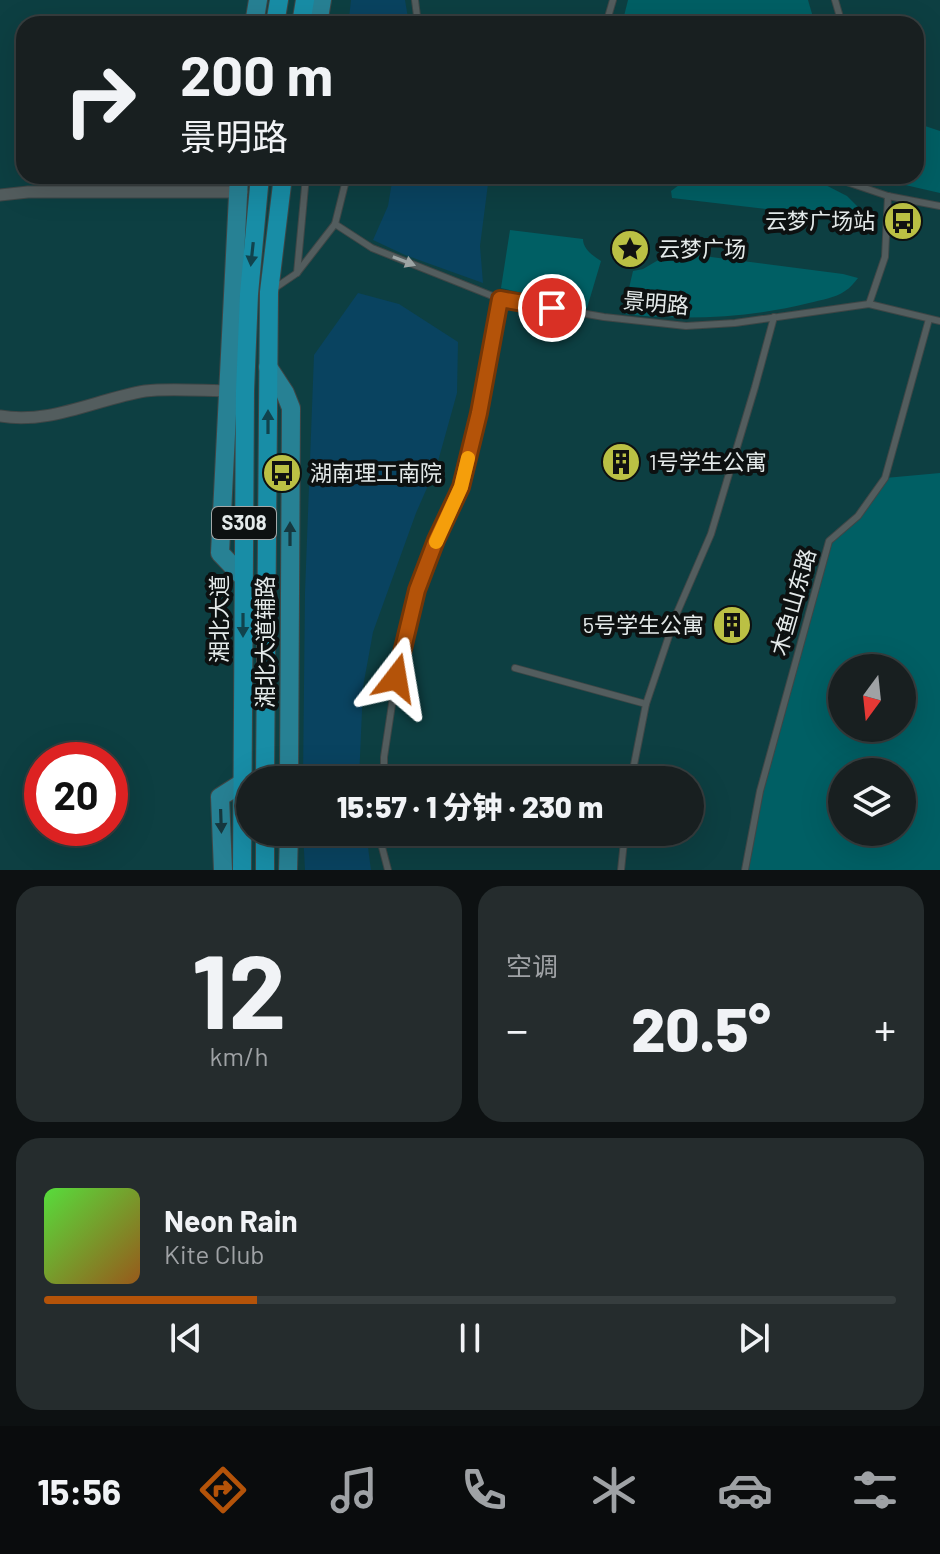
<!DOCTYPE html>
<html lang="zh">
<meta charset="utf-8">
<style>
body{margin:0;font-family:Barlow,"Noto Sans SC",sans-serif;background:#252c2d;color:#f1f3f6;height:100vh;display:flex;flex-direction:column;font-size:30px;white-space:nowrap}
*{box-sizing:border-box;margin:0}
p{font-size:26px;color:#9fa2a5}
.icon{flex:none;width:44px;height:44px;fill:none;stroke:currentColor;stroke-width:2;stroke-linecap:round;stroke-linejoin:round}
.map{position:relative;height:870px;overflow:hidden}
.side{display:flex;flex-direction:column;gap:16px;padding:16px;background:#0d1112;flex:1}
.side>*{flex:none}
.top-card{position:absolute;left:16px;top:16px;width:908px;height:168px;border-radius:24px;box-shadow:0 8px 32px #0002,0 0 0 2px #363d3e;background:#181f20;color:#f1f3f6;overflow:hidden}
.needle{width:52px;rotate:195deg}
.controls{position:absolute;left:828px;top:654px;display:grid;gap:16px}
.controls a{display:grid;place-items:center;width:88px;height:88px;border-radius:50%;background:#181f20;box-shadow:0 8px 32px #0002,0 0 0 2px #363d3e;font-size:40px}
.speed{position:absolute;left:24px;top:742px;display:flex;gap:16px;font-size:40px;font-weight:700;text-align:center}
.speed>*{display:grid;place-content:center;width:104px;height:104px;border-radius:50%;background:#181f20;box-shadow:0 8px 32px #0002,0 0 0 2px #363d3e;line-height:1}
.speed .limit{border:12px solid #d22;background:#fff;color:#111}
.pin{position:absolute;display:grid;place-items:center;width:68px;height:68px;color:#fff;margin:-34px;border:4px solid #fff;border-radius:50%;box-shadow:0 2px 8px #0007}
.me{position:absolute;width:88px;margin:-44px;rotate:14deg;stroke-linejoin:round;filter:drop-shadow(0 0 6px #0008)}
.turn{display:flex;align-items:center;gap:28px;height:168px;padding:0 32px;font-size:36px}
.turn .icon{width:104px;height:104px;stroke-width:2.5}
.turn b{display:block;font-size:56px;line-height:68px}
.big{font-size:60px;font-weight:800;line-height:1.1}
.side .card{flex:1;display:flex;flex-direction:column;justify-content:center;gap:12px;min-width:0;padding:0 28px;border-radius:24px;background:#252c2d}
.side .dial{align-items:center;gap:0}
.dial b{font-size:104px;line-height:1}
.song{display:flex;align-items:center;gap:24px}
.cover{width:96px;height:96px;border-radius:12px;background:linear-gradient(135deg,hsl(110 70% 55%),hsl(30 70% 35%))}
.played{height:8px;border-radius:4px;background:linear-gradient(90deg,#b45309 25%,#363d3e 25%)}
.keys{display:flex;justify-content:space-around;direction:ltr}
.heat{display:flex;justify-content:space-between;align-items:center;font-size:44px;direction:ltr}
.side .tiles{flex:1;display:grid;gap:16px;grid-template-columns:1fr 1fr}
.card:last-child{grid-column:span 2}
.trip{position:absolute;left:236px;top:766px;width:468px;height:80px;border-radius:40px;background:#181f20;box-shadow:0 8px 32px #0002,0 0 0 2px #363d3e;font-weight:800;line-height:80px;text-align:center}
.tab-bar{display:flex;height:128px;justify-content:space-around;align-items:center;background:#0a0c0d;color:#9fa2a5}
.tab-bar .icon{width:56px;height:56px}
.tab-bar .selected{color:#b45309}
.tab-bar b{font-size:36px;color:#f1f3f6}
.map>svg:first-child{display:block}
</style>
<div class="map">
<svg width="940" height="870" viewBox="0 0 940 870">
<rect width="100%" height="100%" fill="#20292a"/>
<!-- green -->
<path fill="#0d3f42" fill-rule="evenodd" d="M0,0H940V870H0ZM24,24H916V176H24ZM842,668H902V728H842ZM42,760H110V828H42ZM842,772H902V832H842ZM250,780H690V832H250Z"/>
<!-- forest -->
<g fill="#005f64" fill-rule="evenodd">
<path d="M628,0H808L815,24H622Z"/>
<path d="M916,123L940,131V193L866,176H916Z"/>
<path d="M691,176H808L847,196L863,212L867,221L672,198L671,191Z"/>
<path d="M510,230L583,239C583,249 593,256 601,261L587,308L501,288Z"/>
<path d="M672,252L843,274L858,278C854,283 850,288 845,291C835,298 821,300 809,303C749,318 684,321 623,314L633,271L643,269Z"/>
<path d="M940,473V870H745L760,791L829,541L858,516L885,478ZM842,668H902V728H842ZM842,772H902V832H842Z"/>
</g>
<!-- water -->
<g fill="#094360">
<path d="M351,0H405L409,24H352L349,18Z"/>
<path d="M393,176H489L480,246L483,283L405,255L373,240L388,206Z"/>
<path d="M358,293L399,304L458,342L457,393L437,465L416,513L373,632L363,687L359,780H303L305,592L314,355Z"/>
<path d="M303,832H366L371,870H305Z"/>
</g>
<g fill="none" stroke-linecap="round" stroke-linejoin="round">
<!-- service casing -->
<g stroke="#3e4646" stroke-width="8">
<g id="service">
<path d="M415,0L418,24"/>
<path d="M835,0L842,24"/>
<path d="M606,24L613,0"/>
<path d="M829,176L888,196L940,206"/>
<path d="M335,224L372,248L500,299L604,317L686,326L735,323L869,304L940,321"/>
<path d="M297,273L306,176"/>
<path d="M275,288L297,273L335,224L347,176"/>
<path d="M869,304L885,257L888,196"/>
<path d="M515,668L646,704"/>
<path d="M384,780V757L396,678L417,590L436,540L461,487L479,413L500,299"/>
<path d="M631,780L646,704L676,615L711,534L755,387L774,317"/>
<path d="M382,832V847L388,870"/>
<path d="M621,870L625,832"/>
<path d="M745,870L760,791L829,541L858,516L885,478L929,319"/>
</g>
</g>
<!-- minor casing -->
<g stroke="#3e4646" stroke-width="13">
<g id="minor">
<path d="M0,195L28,192H242"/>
<path d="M0,416C49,425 97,399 145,391C170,388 206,391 232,391"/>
</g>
</g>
<!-- primary casing -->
<g stroke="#3e4646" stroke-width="20">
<g id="primary">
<path d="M254,24L258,0"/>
<path d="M318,24L322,0"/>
<path d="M239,176L220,553L243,577"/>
<path d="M268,367L285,393L291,408L289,780"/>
<path d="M223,870L220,797L242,783"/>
<path d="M288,870L289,832"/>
</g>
</g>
<!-- trunk casing -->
<g stroke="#3e4646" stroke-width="20">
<g id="trunk">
<path d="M275,24L279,0"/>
<path d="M301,24L305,0"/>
<path d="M265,780L269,292L283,176"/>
<path d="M265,832V870"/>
<path d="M242,870L245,391L249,294L260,176"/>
</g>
</g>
<!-- service -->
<use href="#service" stroke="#535d5e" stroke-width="6"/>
<!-- minor -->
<use href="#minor" stroke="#535d5e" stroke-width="11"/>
<!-- primary -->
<use href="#primary" stroke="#278194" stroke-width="18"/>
<!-- trunk -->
<use href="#trunk" stroke="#188da6" stroke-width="18"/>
</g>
<!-- one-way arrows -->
<defs><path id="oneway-solid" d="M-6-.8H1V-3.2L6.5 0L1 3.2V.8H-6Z" transform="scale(2)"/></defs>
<g fill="#11434d">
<use href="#oneway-solid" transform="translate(252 254) rotate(96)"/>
<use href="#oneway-solid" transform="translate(268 422) rotate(-90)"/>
<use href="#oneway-solid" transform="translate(243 625) rotate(90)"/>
</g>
<use fill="#9ca4a4" href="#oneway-solid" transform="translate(404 261) rotate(21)"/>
<g fill="#16383f">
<use href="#oneway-solid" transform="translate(290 534) rotate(-90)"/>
<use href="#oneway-solid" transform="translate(221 821) rotate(88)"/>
</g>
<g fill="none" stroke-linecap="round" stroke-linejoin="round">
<!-- route casing -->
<g stroke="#753606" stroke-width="20">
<path id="route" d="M396,678L417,590L436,540L461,487L479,413L500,299L552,308"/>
</g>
<!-- route -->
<use href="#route" stroke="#b45309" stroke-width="14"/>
<!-- slow -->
<path stroke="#f59e0b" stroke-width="14" d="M436,542L461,487L468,458"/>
</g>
<!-- icons -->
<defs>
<g id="bus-disc" transform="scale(2)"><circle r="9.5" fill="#bbc044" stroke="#0d1111"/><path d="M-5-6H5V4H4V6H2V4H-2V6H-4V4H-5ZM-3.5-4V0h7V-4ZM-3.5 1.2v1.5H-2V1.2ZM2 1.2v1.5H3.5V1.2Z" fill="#111"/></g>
<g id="sight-disc" transform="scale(2)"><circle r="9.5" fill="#bbc044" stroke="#0d1111"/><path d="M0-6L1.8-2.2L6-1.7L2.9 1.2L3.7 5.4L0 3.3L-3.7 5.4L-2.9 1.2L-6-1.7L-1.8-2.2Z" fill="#111"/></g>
<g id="building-disc" transform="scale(2)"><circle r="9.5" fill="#bbc044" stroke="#0d1111"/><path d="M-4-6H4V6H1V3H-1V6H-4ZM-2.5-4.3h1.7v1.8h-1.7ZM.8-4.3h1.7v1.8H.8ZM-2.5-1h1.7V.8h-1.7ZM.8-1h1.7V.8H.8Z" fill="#111"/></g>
</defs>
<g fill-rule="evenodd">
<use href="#bus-disc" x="903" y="221"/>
<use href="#sight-disc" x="630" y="249"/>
<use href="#building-disc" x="621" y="462"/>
<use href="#bus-disc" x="282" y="473"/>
<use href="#building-disc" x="732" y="625"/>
</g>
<g text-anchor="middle" stroke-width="8" stroke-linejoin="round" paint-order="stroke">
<!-- shield labels -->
<rect fill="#0d1111" stroke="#a4a9a9" stroke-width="2" x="212" y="507" width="64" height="32" rx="6"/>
<g font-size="20" font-weight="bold" fill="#e4eaea">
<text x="244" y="530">S308</text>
</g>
<!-- poi labels -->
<g font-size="22" fill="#e4eaea" stroke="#0d1111" text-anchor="start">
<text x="875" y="229" text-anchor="end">云梦广场站</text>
<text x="658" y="257">云梦广场</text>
<text x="649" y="470">1号学生公寓</text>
<text x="310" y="481">湖南理工南院</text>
<text x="704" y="633" text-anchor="end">5号学生公寓</text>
</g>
<!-- street labels -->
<g font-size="22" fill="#e4eaea" stroke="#0d1111">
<text transform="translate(656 303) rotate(5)" y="8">景明路</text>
<text transform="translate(793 602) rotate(-74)" y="8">木鱼山东路</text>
<text transform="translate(219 619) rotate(-90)" y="8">湘北大道</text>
<text transform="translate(265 642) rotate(-90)" y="8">湘北大道辅路</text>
</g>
</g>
</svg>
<div class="controls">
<a><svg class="needle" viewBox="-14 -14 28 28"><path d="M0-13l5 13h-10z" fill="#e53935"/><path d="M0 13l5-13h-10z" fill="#9fa2a5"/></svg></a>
<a><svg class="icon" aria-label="layers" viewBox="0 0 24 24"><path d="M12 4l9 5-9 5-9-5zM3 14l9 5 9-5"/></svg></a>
</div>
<div class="speed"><div class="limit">20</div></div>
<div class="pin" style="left:552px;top:308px;background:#d93025"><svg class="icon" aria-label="arrive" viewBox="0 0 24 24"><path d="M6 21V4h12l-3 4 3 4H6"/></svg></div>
<svg class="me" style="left:396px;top:678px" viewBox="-20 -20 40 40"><path d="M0-17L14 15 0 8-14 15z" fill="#b45309" stroke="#fff" stroke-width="4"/></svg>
<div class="trip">15:57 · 1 分钟 · 230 m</div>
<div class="top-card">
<div class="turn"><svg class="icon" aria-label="right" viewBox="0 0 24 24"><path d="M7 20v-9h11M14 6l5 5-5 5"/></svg><div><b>200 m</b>景明路</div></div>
</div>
</div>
<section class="side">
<div class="tiles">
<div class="card dial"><b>12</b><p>km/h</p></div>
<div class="card"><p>空调</p>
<div class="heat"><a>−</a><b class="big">20.5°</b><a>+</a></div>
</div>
<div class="card">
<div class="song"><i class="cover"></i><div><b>Neon Rain</b><p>Kite Club</p></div></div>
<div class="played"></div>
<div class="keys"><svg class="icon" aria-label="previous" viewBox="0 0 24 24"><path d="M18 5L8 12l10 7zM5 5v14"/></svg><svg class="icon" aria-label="pause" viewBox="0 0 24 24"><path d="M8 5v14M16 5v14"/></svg><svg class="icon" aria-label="next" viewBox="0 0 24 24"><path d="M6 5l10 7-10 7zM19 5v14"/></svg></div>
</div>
</div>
</section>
<nav class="tab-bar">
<b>15:56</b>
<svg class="icon selected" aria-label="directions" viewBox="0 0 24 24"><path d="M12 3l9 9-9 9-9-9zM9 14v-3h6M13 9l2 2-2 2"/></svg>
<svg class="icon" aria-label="music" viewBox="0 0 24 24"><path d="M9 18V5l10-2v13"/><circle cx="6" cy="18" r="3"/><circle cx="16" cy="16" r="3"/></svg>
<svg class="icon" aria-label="phone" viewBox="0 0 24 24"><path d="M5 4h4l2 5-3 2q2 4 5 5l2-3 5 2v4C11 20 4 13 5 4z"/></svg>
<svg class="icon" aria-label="climate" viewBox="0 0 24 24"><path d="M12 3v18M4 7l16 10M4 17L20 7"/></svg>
<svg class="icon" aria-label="car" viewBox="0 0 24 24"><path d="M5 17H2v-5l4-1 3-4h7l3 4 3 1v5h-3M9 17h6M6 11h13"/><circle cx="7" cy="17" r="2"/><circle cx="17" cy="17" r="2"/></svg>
<svg class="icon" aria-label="filters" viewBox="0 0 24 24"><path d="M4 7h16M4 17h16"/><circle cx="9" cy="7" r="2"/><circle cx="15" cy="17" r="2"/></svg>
</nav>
